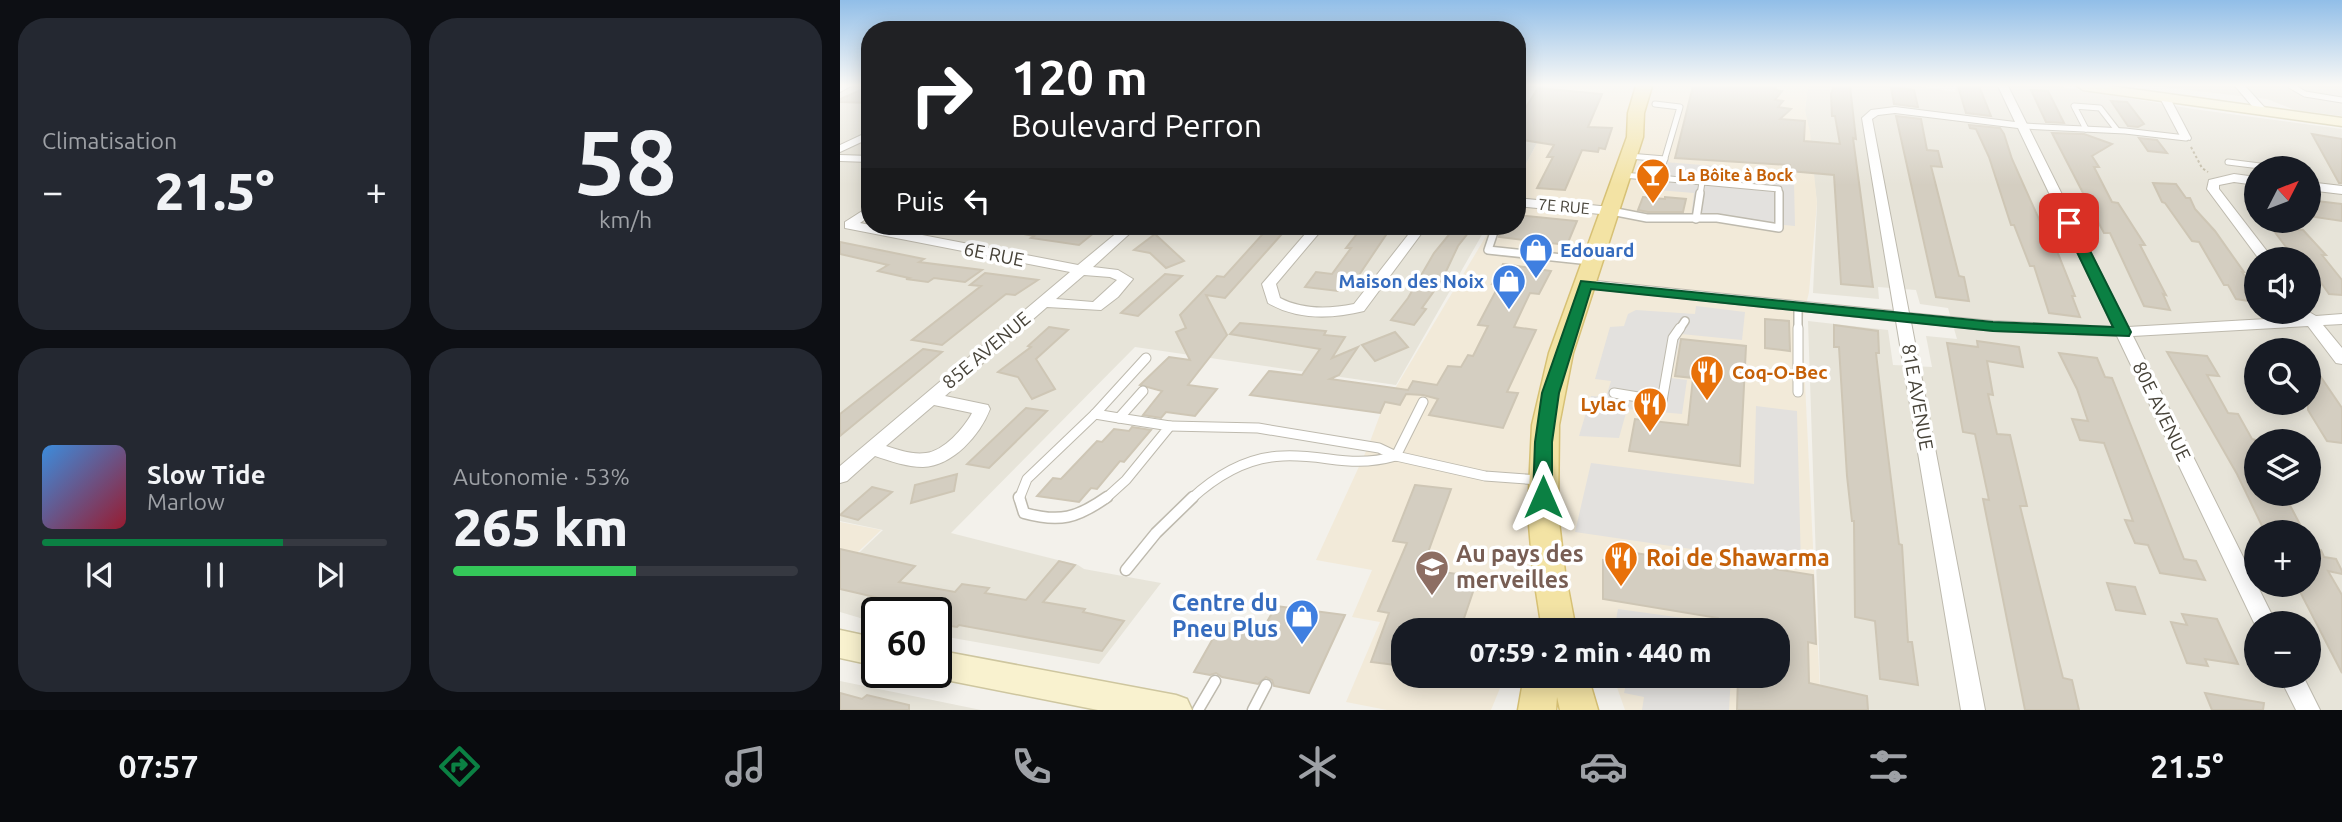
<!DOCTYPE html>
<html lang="fr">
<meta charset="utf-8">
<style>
body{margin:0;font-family:Ubuntu,sans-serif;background:#242831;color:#f1f3f6;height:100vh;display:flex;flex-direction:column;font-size:26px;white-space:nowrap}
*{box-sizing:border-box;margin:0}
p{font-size:23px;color:#9ea1a6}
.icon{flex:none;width:38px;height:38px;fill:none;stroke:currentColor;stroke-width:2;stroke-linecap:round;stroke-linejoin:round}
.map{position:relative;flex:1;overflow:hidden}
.sheet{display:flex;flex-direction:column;gap:18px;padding:18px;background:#0d0f14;width:840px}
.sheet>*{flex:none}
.banner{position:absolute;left:21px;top:21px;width:665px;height:214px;border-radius:28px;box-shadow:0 4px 18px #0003;background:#202124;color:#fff;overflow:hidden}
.needle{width:46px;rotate:48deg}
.buttons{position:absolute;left:1404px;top:156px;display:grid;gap:14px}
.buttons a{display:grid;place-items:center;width:77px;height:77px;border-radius:50%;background:#171b24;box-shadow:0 4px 18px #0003;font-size:35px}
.speed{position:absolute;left:21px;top:597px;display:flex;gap:14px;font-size:35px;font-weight:700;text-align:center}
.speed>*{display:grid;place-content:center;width:91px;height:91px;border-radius:50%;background:#171b24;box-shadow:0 4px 18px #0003;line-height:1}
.speed .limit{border:4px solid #111;border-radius:10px;background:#fff;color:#111}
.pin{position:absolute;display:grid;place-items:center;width:60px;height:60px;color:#fff;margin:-30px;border-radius:14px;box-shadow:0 4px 10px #0006}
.me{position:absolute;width:77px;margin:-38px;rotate:0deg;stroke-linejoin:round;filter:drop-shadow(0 0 5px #0008)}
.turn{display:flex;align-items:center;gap:24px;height:147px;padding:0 35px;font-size:32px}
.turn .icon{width:91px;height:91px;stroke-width:2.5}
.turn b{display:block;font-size:49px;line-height:60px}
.then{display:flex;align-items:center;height:66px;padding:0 35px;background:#0003;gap:14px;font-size:26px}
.big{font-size:52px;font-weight:800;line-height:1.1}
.sheet .widget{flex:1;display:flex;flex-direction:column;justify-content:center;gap:10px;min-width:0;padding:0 24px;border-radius:28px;background:#242831}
.sheet .dial{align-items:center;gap:0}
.dial b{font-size:91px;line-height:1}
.song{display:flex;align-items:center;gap:21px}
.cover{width:84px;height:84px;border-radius:10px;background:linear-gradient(135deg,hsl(210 70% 55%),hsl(350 70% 35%))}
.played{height:7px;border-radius:4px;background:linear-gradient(90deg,#0b8043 70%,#363941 70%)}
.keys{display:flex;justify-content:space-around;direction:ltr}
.heat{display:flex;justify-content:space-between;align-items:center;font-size:38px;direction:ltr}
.charge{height:10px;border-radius:5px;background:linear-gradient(90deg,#34c759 53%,#363941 0)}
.sheet .tiles{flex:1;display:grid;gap:18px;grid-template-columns:repeat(2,1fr)}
.trip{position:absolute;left:551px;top:618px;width:399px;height:70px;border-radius:28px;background:#171b24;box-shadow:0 4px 18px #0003;font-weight:800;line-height:70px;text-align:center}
.tab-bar{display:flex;height:112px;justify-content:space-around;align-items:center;background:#090b0e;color:#9ea1a6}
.tab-bar .icon{width:49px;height:49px}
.tab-bar .on{color:#0b8043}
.tab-bar b{font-size:32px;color:#f1f3f6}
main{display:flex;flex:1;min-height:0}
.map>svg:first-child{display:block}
</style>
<main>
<section class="sheet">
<div class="tiles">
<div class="widget"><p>Climatisation</p>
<div class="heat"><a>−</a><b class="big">21.5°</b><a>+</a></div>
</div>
<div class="widget dial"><b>58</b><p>km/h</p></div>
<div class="widget">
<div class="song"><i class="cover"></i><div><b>Slow Tide</b><p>Marlow</p></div></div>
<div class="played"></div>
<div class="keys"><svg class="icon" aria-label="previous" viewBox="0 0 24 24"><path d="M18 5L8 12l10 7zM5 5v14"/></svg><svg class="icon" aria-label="pause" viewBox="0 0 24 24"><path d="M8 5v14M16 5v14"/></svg><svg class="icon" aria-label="next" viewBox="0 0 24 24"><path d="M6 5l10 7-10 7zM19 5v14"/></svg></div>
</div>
<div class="widget"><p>Autonomie · 53%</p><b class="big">265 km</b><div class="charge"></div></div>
</div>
</section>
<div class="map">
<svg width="1502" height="710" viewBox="0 0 1502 710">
<rect width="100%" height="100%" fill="#f3f1eb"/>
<!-- residential -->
<g fill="#e7e4d9" fill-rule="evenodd">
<path d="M0,86H30V226H647L556,385L295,347L111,533L238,565L244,569L321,583L259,664L96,635V612H37V623L0,612V571L43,530L0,521Z"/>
<path d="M677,86H727L677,181Z"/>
<path d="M968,86H1078L1115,92L1116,86H1216L1353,109L1502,129V710H981L968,321L1048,330L1053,365L1092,367L1086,336L1117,339L1108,308L1080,304L1076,290L1038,287L1039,299L973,293L977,203L965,110ZM1416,168H1468V220H1416ZM1416,259H1468V312H1416ZM1416,350H1468V402H1416ZM1416,441H1468V494H1416ZM1416,532H1468V584H1416ZM1416,623H1468V676H1416Z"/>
<path d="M1312,86H1502V116L1455,110L1427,99Z"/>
<path d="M0,681L141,710H0Z"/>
</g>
<!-- commercial -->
<g fill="#f2ead9">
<path d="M727,86H968L965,110L970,132L977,203L969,292L962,322L981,710H785L773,676H938V630H564V676H665L651,710H547L506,702L540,622L512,617L532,570L476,560L528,447L541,412L652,226H677V181Z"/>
<path d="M0,522L41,530L0,569Z"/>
</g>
<!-- parking -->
<g fill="#e3e1de">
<path d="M812,161L875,166L874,175L954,182L955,226L851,217L854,193L805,189Z"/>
<path d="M856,306L905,312L902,340L841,334L831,378L847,380L842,414L787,409L779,438L739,436L751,396L766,397L771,381L755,379L770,327L784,326L788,314L796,310L855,314Z"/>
<path d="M916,406L957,411L961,565L735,532L751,463L914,484Z"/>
<path d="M778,609L872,622L871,630H774Z"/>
<path d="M788,676H891L889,710H802L804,697L784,693Z"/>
</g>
<!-- building -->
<g fill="#d4cec1" stroke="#cec6b5" stroke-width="2">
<path d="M30,86V103L0,102V99Z"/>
<path d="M853,86L936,87L935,90L942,91L935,100L943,101L938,107L951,109L940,119L965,121L964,141L1000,144L995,116H992L991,94L994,86H1010L1016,139L1013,138L1033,287L1001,284L994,175L950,171V165L835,158Z"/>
<path d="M1118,86H1139L1151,116L1126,113Z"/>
<path d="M1051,87L1074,90L1078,107L1054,104Z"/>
<path d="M698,88L762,94L748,127L772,128L765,149L759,148L758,152L742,150L725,190L697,188L713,157H707L714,145L677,139V121Z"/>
<path d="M1191,90L1208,91L1224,123L1206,122Z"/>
<path d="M1271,101L1287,102L1304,124L1298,127L1288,126Z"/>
<path d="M1056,116L1081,119L1087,150L1098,151L1102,167L1091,166L1119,276L1124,277L1129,301L1096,297Z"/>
<path d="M1129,125L1160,128L1164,134L1172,159L1211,246H1215L1235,296H1232L1240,317L1209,313L1194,266H1190L1174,225H1171L1149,157L1136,129L1130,128Z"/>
<path d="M1212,133L1244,134L1272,144L1252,156L1259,167H1254L1272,202L1278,203L1305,245H1300L1326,295L1323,294L1330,310L1304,306L1270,233H1264L1257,220Z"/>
<path d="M1472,134L1502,139V183H1499Z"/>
<path d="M1299,138L1317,140L1327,153L1308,151Z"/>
<path d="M1313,183L1336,184L1346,198H1350L1355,209L1375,231L1404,272H1402L1416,292V302L1396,299L1388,285H1384L1359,242L1352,241L1325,203L1322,202Z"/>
<path d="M803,197L825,199V197L846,199L843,212H808L798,210Z"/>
<path d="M1468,200L1502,204V221L1468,216Z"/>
<path d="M677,215L737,221L727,245L659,237L662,226H677Z"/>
<path d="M175,226H226L248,228L245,231L255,232L239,245L191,238L194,236L174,232Z"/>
<path d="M430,226H449L385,298L366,295L387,335L348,385L377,389L355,416L326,412L321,418L303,415L322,391L300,385L329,357L350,360L336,332L346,328L340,315L377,276L384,277Z"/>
<path d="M523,226H552L511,287L502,286L498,291L465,287L476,272L492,274L511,248H506Z"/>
<path d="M616,226L632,228L618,246L602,280L582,308L586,309L574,325L551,320L568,298L594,253Z"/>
<path d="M1431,227L1463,230L1486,255H1482L1502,280V295L1489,294L1468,264V259H1464L1459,252L1449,251Z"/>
<path d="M315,234L344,261L326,268L310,253L294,250Z"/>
<path d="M0,242L84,259L79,262L142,270L125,282L94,278L88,282L66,279L69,278L38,271L48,265L0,254Z"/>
<path d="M663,264L711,271L699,294L690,293L674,327L696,330L667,392L678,393L663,428L589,415L598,399L583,395L566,394L560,405L545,402L540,413L410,395L429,371L462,375L480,349L390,334L400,323L486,331L484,335L505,337L492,358L518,347L499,375L490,379L568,390L573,381L597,385L608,366L621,367L628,355L633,356L648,326L638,325L659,285L652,284Z"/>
<path d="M145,273L198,280L175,295L166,294L102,345L72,340L141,286L130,285Z"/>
<path d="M325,274L342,276L298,316L281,313Z"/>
<path d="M925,319L949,321L950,351L925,348Z"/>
<path d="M994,325L1038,331L1039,353H1036L1044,423L1059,544L1062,545L1068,642H1072L1078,685L1040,679L1035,621L1015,617L1014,521H1012L1007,476L999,347H994Z"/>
<path d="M209,327L228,330L196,359L215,389L192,399L178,377L158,372L191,347L188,346Z"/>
<path d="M555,332L568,347L535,361L522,345Z"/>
<path d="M841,339L906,346L900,466L789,451L795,419L848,425L853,378L835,376Z"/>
<path d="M1137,341L1179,347L1183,367L1147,361L1153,395L1148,394L1157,434L1170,435L1187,506H1180L1199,583L1223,678L1232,680L1239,710H1185L1143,499L1149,500L1135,434L1123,432L1107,343L1138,347Z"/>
<path d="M83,349L102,352L0,436V414Z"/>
<path d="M1327,352L1367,356L1379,376L1367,375L1388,413L1398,414L1412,439L1416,440V494H1444L1464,532L1424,530L1397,474Z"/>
<path d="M1219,353L1257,358L1265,377L1272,378L1344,559L1356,561L1365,580L1320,573L1308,545L1295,543L1285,520L1293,521L1264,443L1240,440L1232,419L1248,421L1237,389Z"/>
<path d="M1468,358L1502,408V443L1487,441L1468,410Z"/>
<path d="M186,408L207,411L149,468L127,464Z"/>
<path d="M292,427L311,430L284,462L280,461L257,489L251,488L239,502L197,496L213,478L221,479L257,441L262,442L274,429L289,431Z"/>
<path d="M117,474L114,491L71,503L75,485Z"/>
<path d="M575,485L611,489L582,569L638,577L620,630H564V666L531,662L549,613L538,611L567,543L553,541Z"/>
<path d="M32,487L52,492L18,520L0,515Z"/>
<path d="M1468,547L1481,550L1484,557L1496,559L1502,571V574L1488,571L1502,595V673L1456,584H1468Z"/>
<path d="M0,549L75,566L59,582L115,592L122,584L149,588L145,593L186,600L219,561L235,565L203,602L245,609L243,612L284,621L262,651L119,625L117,627L96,624V612H41L52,601L0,589Z"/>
<path d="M789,552L896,569L897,563L973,575L976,644L968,642L969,683L1027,696L1028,710H897L898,676H938V630H877L878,618L763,599V560L788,564Z"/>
<path d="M1267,583L1295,587L1305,614L1276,610Z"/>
<path d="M436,606L505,615L469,693L434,686L432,680L426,677L418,684L382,677L376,673L370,675L354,672L375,635L379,636L387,623L423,629Z"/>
<path d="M1342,614L1377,619L1398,664L1365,659L1368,666L1347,663L1331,622L1347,625Z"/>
<path d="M0,693L22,699L27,695L69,705V710H0Z"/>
<path d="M1365,693L1424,703L1423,710H1372Z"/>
</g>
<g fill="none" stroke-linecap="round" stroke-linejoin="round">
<!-- lane-far3 casing -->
<g stroke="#bebaae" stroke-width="7">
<g id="lane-far3">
<path d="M1451,86L1465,94L1502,100"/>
<path d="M1184,126L1285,131L1346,138"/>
<path d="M1246,129L1234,106L1260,108L1277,130"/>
<path d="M789,156L825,159"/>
<path d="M1388,162L1436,168"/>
<path d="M782,175L819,178L840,107L815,104"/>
<path d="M819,178L939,189V195"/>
<path d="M860,195L862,182"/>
</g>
</g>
<!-- lane-far2 casing -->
<g stroke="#bebaae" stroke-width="10">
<g id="lane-far2">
<path d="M771,211L807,218H877L939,228V193"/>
<path d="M856,219L860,193"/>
<path d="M656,226L648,250L750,261"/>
<path d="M958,306V330"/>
<path d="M839,330L845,321"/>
</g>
</g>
<!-- lane-far1 casing -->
<g stroke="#bebaae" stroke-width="11">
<g id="lane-far1">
<path d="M958,328V392"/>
<path d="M774,393L822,401L833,338L840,328"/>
<path d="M583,402L556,456L645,476L699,480"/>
<path d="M255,414L279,418"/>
<path d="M330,426L418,428L539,448L556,456"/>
<path d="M179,499L187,479L255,414L306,358"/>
<path d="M265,499L286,480L330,426L279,418L303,391"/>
<path d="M351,499C376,476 408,457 443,456C487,454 509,469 556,456"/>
</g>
</g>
<!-- lane casing -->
<g stroke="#bebaae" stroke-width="13">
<g id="lane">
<path d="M179,497L184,513C220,523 237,518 267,497"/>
<path d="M286,570L316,533L353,497"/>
<path d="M358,710L375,681"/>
<path d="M413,710L426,685"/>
</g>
</g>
<!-- street casing -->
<g stroke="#bebaae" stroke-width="2">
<g id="street">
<path d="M0,86H11L0,92Z"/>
<path d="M1158,86H1168L1288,327L1462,317L1469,312L1476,316L1502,314V324L1483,325L1502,348V364L1496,363L1468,326L1293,336L1436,623H1416V627L1277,336L1153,331L1071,322L1145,710H1121L1056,321L746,288L739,284L746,280L1054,311L1022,118L1031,110L1055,107L1175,122ZM1055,113L1178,128L1273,327L1153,321L1069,313L1032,119L1038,115Z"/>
<path d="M1395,86H1405L1426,109V113H1418Z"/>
<path d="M1325,95L1330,98L1351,138L1350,140L1341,138L1320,98Z"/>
<path d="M30,131V138L0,152V145Z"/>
<path d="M0,155L30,156V162L0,161Z"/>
<path d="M1394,174L1416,177V185L1394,182L1379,185V189L1433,259H1419L1367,189L1369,180Z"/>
<path d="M1468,182L1502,186V194L1468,190Z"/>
<path d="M677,198L771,207L777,211L771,215L677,206Z"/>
<path d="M30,206V216L20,223L238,265L285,226H298L253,267L278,270L293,279L278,297L261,310L207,307L105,396L148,405L150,409C140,435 113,466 83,467C67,467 50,461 35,456L7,481L0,483V466L230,272L5,228V222ZM244,275L270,277L277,280L253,302L216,299ZM94,405L132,413C124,428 104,451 86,453C73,455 58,450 46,446Z"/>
<path d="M472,226H485L436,284L440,298C463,310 489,309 514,304L575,226H587L524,311C492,319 457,320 428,303L422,284Z"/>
<path d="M1439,676H1463L1480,710H1456Z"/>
</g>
</g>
<!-- secondary casing -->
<g stroke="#cec69f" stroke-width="3">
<g id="secondary">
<path d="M1237,86H1270L1502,118V126L1243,90Z"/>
<path d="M0,630L37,638V666L0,658Z"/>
<path d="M96,650L336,695L347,699L352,710H258L96,678L84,672H96Z"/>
</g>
</g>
<!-- primary casing -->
<g stroke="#d7c175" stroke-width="3">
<g id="primary">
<path d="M796,86H812L804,113L803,137L733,353L719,425L718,513L725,572L736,630H702L693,572L688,513L692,425L709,353L787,137L788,113Z"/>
<path d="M684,676H748L758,710H720L717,697L716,710H678Z"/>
</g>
</g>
<!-- path -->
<path stroke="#beb6a1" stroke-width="2" stroke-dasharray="2.5 2.5" stroke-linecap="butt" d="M1351,147L1362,168L1368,172"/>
<!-- lane-far3 -->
<use href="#lane-far3" stroke="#fff" stroke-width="5"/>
<!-- lane-far2 -->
<use href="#lane-far2" stroke="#fff" stroke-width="7"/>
<!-- lane-far1 -->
<use href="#lane-far1" stroke="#fff" stroke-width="9"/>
<!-- lane -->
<use href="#lane" stroke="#fff" stroke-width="10"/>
<!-- street -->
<use href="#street" fill="#fff" fill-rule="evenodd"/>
<!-- secondary -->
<use href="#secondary" fill="#f9f2cf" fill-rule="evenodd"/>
<!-- primary -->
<use href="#primary" fill="#f3e3a4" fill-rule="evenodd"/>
</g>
<!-- sky -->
<linearGradient id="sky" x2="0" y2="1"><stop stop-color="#91bee8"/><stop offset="0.46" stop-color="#faf9f6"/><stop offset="1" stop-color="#faf9f6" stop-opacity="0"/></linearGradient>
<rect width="1502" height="185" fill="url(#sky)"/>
<!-- route -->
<path fill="#0b8043" stroke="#07532c" stroke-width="2" d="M1229,219L1236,223L1291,332L1289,336L1153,331L751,289L719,393L712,442V497L710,502L703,505L696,502L693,497L695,442L702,393L741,281L1153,322L1273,327L1223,223Z"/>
<!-- icons -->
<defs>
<g id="bar-pin" transform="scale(1.75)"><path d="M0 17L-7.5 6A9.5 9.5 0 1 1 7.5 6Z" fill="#e8710a" stroke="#fff"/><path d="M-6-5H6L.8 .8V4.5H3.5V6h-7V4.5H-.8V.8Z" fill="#fff"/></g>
<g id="shop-pin" transform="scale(1.75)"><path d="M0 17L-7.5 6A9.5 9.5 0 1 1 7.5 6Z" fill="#3f7fe0" stroke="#fff"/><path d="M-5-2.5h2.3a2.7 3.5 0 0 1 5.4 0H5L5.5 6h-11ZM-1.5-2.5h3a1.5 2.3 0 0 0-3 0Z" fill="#fff"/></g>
<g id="restaurant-pin" transform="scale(1.75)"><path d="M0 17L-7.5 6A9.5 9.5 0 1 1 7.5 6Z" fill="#e8710a" stroke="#fff"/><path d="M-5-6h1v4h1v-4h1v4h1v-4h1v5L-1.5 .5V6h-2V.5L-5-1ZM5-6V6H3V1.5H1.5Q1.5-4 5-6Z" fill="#fff"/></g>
<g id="school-pin" transform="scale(1.75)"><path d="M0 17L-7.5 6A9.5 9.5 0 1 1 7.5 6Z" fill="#8d6e63" stroke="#fff"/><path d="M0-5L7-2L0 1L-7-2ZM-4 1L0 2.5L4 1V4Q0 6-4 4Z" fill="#fff"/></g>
</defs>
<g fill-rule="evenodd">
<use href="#bar-pin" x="813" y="175"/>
<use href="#shop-pin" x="696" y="250"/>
<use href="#shop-pin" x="669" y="281"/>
<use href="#restaurant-pin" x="867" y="372"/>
<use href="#restaurant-pin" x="810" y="404"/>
<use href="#restaurant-pin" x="781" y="558"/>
<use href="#school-pin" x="592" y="567"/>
<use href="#shop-pin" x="462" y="616"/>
</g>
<g text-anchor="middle" stroke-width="7" stroke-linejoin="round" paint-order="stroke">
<!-- far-food labels -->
<g font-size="16" font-weight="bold" fill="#c56008" stroke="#fff" text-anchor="start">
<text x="838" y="181">La Bôite à Bock</text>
</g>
<!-- far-street labels -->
<g font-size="16" fill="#474339" stroke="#fff">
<text transform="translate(724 206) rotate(5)" y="6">7E RUE</text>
</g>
<!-- shop labels -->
<g font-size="19" font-weight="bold" fill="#366cbe" stroke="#fff" text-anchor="start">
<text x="720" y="257">Edouard</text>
<text x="644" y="288" text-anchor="end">Maison des Noix</text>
</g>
<!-- street labels -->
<g font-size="19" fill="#474339" stroke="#fff">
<text transform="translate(154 254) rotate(11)" y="7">6E RUE</text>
<text transform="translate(146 350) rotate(-40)" y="7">85E AVENUE</text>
<text transform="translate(1078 397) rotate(80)" y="7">81E AVENUE</text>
<text transform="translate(1322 411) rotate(64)" y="7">80E AVENUE</text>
</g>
<!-- food labels -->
<g font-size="19" font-weight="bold" fill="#c56008" stroke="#fff" text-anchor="start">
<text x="892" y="379">Coq-O-Bec</text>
<text x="786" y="411" text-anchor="end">Lylac</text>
</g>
<!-- near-education labels -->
<g font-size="23" font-weight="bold" fill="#785e54" stroke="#fff" text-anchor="start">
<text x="616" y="562">Au pays des<tspan x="616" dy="26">merveilles</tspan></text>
</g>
<!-- near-food labels -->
<g font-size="23" font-weight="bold" fill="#c56008" stroke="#fff" text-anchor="start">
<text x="806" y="566">Roi de Shawarma</text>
</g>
<!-- near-shop labels -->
<g font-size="23" font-weight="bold" fill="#366cbe" stroke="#fff" text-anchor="end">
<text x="438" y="611">Centre du<tspan x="438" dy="26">Pneu Plus</tspan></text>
</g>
</g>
</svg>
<div class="buttons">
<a><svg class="needle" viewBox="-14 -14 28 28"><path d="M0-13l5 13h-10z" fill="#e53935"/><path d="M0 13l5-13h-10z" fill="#9ea1a6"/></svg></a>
<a><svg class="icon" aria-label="sound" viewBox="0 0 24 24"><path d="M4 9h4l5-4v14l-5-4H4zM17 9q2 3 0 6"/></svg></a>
<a><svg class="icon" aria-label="search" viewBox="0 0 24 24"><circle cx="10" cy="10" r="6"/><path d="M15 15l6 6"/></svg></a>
<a><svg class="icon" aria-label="layers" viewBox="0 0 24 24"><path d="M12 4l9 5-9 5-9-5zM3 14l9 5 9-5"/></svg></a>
<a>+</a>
<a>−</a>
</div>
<div class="speed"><div class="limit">60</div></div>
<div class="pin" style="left:1229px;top:223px;background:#d93025"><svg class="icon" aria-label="arrive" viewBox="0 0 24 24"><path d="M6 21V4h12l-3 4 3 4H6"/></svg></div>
<svg class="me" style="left:703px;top:497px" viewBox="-20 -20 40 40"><path d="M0-17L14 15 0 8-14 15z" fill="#0b8043" stroke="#fff" stroke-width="4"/></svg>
<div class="trip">07:59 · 2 min · 440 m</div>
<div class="banner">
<div class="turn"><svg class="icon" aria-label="right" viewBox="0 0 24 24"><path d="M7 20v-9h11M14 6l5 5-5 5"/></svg><div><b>120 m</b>Boulevard Perron</div></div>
<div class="then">Puis<svg class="icon" aria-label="left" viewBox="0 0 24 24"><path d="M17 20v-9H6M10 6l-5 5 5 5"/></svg></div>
</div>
</div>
</main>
<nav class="tab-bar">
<b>07:57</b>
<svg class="icon on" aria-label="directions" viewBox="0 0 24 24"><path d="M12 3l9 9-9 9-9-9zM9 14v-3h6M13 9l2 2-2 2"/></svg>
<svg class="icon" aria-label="music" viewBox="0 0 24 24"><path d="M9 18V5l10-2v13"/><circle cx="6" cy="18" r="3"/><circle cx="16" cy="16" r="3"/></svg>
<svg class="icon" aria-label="phone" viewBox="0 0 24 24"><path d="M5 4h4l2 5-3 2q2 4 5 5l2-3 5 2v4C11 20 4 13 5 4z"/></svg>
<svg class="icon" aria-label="climate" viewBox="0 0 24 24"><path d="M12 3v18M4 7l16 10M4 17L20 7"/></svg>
<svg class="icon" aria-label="car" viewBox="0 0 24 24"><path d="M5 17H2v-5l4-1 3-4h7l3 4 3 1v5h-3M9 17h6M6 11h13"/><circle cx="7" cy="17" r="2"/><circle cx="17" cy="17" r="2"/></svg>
<svg class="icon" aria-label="filters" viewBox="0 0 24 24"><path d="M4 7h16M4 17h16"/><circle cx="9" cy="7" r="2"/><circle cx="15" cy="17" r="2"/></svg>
<b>21.5°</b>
</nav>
